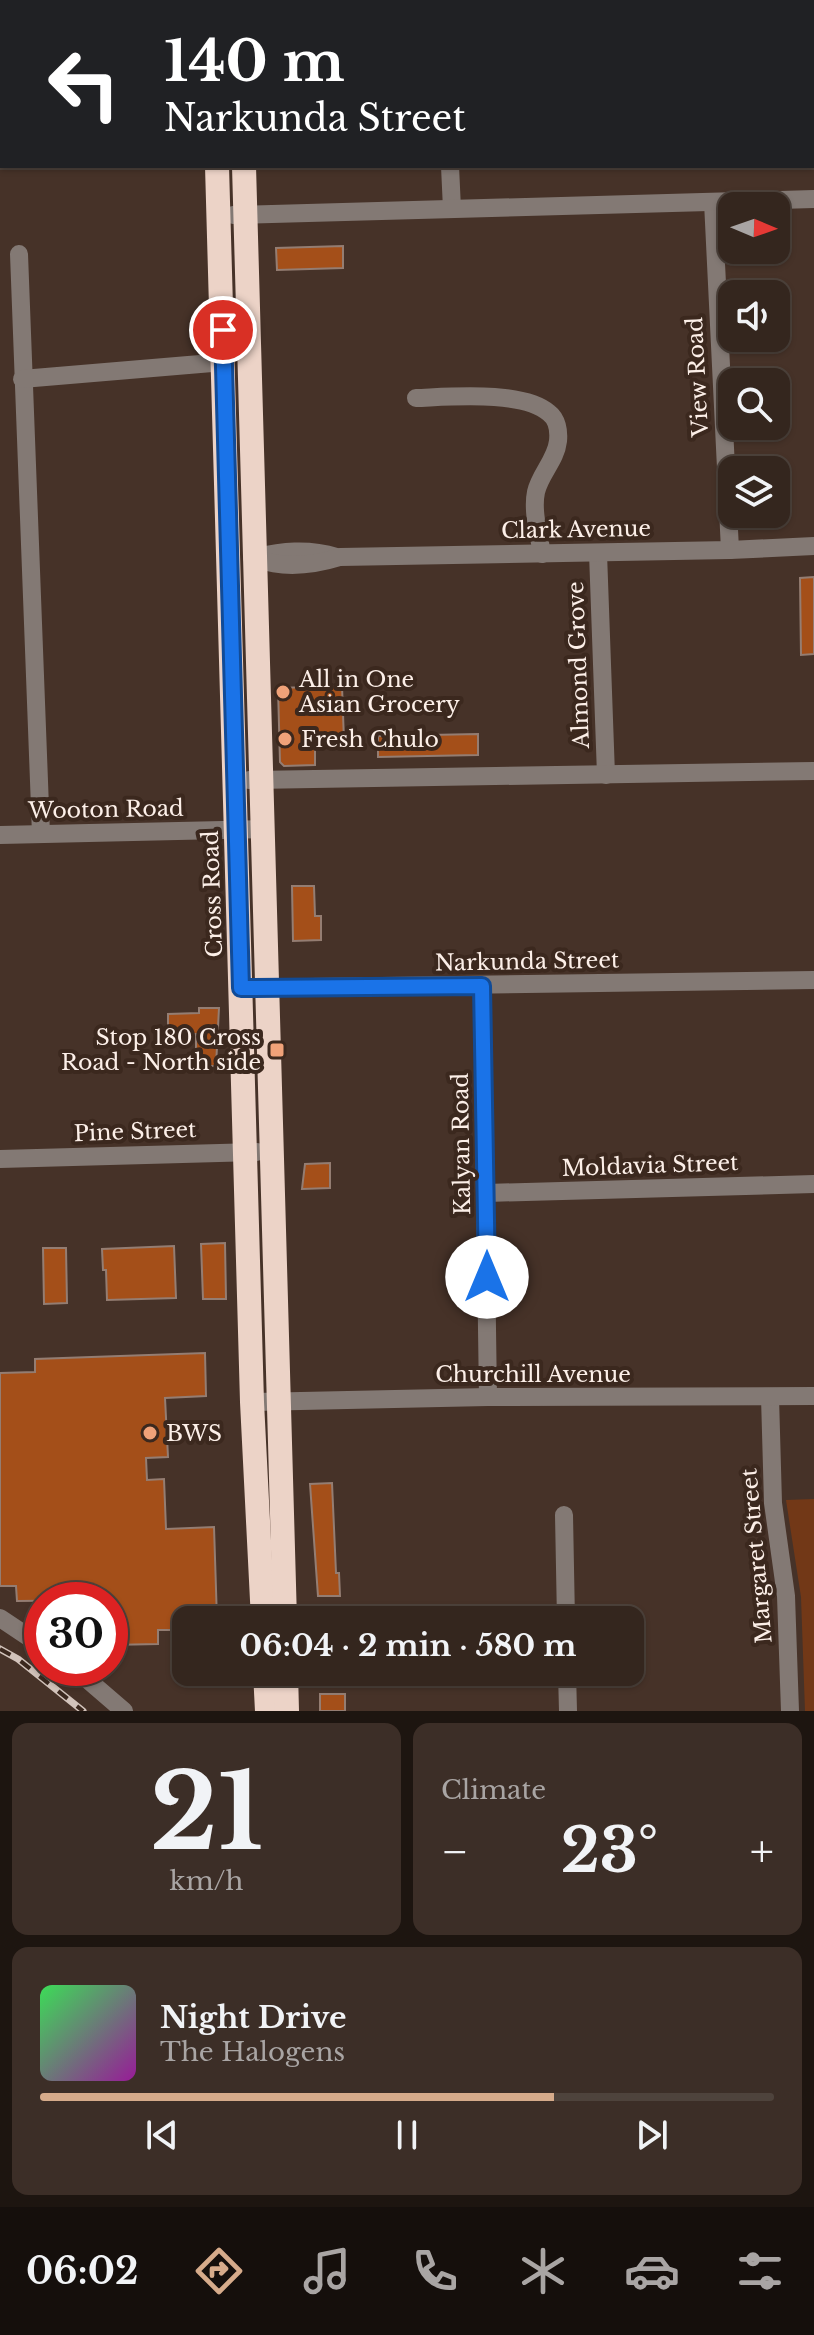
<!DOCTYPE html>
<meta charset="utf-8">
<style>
body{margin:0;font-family:"Libre Baskerville",serif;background:#3c2e27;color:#f1f3f6;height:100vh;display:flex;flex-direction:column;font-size:30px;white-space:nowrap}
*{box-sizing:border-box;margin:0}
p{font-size:26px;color:#a9a5a4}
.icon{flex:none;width:44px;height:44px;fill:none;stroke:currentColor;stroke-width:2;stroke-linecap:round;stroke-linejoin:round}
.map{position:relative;height:1711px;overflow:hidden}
.details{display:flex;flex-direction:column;gap:12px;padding:12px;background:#1d1510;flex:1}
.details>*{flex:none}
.banner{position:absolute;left:0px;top:0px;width:814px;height:168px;box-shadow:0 2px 6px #0004,0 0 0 2px #4e433c;background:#202124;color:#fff;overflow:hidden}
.needle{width:52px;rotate:92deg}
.fabs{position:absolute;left:718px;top:192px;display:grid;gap:16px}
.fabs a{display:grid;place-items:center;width:72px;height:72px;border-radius:16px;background:#34261e;box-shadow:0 2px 6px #0004,0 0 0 2px #4e433c;font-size:40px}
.speed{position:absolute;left:24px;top:1582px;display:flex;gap:16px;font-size:40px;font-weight:700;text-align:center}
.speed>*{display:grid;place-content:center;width:104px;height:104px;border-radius:50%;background:#34261e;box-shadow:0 2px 6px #0004,0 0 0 2px #4e433c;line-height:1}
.speed .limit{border:12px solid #d22;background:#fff;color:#111}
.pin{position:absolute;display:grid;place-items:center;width:68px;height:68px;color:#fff;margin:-34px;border:4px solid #fff;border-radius:50%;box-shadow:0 2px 8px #0007}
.me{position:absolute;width:88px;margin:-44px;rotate:0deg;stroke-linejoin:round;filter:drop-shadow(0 0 6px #0008)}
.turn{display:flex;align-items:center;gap:28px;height:168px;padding:0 32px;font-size:36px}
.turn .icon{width:104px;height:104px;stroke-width:2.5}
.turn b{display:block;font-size:56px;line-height:68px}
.big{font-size:60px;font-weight:700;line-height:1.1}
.details .tile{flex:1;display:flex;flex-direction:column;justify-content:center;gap:12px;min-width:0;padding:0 28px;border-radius:16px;background:#3c2e27}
.details .dial{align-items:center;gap:0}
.dial b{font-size:104px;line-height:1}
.song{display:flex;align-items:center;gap:24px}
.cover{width:96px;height:96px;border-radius:12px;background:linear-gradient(135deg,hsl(130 70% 55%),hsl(300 70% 35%))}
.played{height:8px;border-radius:4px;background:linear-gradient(90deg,#d6ab8b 70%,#4e433c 70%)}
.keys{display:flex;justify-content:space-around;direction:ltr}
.heat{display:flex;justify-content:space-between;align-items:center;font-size:44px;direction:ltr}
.details .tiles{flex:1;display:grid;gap:12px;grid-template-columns:1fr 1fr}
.tile:last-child{grid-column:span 2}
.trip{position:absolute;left:172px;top:1606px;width:472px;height:80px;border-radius:16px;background:#34261e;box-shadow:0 2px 6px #0004,0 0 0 2px #4e433c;font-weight:700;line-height:80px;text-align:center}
.tabs{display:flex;height:128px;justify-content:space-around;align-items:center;background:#150f0c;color:#a9a5a4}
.tabs .icon{width:56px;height:56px}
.tabs .selected{color:#d6ab8b}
.tabs b{font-size:36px;color:#f1f3f6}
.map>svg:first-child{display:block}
</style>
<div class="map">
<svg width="814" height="1711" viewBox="0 0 814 1711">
<rect width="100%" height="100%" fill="#463228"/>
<!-- green -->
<path fill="#723817" d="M814,1499V1711H805L801,1597L786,1500Z"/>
<!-- building -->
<g fill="#a44f19" stroke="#947d72" stroke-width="2">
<path d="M343,246V268L277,270L276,248Z"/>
<path d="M814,577V654L801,655L800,578Z"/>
<path d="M342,686L344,741L315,742V765L284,766L280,762L278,688Z"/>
<path d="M478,734V755L378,757V736Z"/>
<path d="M292,886H314L315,916H321V940L293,941Z"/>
<path d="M199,1008H219L216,1066H196V1034H168V1014L199,1013Z"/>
<path d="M330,1163V1188L302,1189L305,1164Z"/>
<path d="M225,1243L226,1299H203L201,1244Z"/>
<path d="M174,1246L176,1298L107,1300L106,1270H103L102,1249Z"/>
<path d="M43,1248H66L67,1303L44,1304Z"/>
<path d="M205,1353L206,1396L165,1398L168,1457L146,1458L147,1480L164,1479L166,1529L214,1527L217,1620H186V1630H158V1644L110,1645V1600L17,1601L16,1586H0V1373L35,1372V1359Z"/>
<path d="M332,1483L336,1573H339L340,1596H318L310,1484Z"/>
<rect x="320" y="1694" width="25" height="17"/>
</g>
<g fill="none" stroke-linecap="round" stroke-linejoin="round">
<!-- minor -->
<g stroke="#837974" stroke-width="18">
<path d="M444,0V2"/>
<path d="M812,18H814"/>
<path d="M0,135H2"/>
<path d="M450,166L452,209"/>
<path d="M713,202L730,550"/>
<path d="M233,215L814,199"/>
<path d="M19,254L41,834"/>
<path d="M22,379L224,362"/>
<path d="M416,398C448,397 523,390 549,413C557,419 559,431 558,441C556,460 540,474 536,492C532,511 539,535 542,554"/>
<path d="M598,553L606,775"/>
<path d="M252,558C282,551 307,548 337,557"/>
<path d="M254,558C282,569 311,566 340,557L730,550L814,546"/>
<path d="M249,780L814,771"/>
<path d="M0,835L262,829"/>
<path d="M482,986L488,1397"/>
<path d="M241,988L814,980"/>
<path d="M0,1159L257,1152"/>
<path d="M487,1193L814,1184"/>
<path d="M770,1397L773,1503L786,1596L790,1711"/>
<path d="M252,1402L488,1397L814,1396"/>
<path d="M564,1515L566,1620"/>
<path d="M0,1618L42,1646"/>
<path d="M74,1668L124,1711"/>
<path d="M567,1672L568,1711"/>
</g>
<!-- highway -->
<g stroke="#ecd3c7" stroke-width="24">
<path d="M214,0V2"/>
<path d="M240,0V2"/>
<path d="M217,166L252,1402L263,1620"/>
<path d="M244,166L285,1620"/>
<path d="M265,1672L267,1711"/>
<path d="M286,1672L287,1711"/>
</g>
<!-- rail casing -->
<g stroke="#d2c3bb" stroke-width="7">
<path id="rail" d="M0,1649L18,1659L83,1711"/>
</g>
<!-- rail -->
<use href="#rail" stroke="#3b281e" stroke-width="4" stroke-dasharray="12" stroke-linecap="butt"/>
</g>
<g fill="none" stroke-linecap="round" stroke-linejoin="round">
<!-- route casing -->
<g stroke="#114b97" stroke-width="20">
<path id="route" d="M223,330L241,988L482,986L487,1277"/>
</g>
<!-- route -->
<use href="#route" stroke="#1a73e8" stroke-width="14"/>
</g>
<!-- markers -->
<g fill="#f0a279" stroke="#3b281e" stroke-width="3">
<circle cx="283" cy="692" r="8"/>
<circle cx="285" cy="739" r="8"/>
<rect x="269" y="1042" width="16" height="16" rx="4"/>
<circle cx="150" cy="1433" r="8"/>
</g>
<g text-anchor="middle" stroke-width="8" stroke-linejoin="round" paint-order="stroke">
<!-- street labels -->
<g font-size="22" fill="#fcefe8" stroke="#3b281e">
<text transform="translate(697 377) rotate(-93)" y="8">View Road</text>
<text transform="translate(576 529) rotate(-1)" y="8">Clark Avenue</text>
<text transform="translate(578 665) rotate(-92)" y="8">Almond Grove</text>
<text transform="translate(106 809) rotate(-1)" y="8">Wooton Road</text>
<text transform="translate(212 894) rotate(-92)" y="8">Cross Road</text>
<text transform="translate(527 961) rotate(-1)" y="8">Narkunda Street</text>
<text transform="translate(135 1131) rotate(-2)" y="8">Pine Street</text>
<text transform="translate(461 1144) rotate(-91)" y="8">Kalyan Road</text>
<text transform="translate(650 1165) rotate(-2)" y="8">Moldavia Street</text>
<text x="533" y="1382">Churchill Avenue</text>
<text transform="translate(756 1556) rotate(-95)" y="8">Margaret Street</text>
</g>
<!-- poi labels -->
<g font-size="22" fill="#fcefe8" stroke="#3b281e" text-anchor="start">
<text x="299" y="687">All in One<tspan x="299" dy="25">Asian Grocery</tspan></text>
<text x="301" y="747">Fresh Chulo</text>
<text x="261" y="1045" text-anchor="end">Stop 180 Cross<tspan x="261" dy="25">Road - North side</tspan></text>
<text x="166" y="1441">BWS</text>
</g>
</g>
</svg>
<div class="fabs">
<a><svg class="needle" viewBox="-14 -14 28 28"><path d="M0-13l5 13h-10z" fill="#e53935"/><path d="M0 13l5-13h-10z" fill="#a9a5a4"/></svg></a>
<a><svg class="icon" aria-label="sound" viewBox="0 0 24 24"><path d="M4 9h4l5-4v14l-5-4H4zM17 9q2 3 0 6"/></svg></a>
<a><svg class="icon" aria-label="search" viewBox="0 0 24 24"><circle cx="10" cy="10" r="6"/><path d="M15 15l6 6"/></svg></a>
<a><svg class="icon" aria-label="layers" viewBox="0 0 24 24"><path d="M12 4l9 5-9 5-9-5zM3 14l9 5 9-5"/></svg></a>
</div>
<div class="speed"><div class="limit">30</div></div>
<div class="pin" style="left:223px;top:330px;background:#d93025"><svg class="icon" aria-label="arrive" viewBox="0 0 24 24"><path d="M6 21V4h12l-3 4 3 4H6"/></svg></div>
<svg class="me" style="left:487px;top:1277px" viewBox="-20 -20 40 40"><circle r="19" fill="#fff"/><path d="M0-13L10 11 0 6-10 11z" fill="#1a73e8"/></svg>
<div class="trip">06:04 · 2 min · 580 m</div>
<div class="banner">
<div class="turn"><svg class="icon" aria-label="left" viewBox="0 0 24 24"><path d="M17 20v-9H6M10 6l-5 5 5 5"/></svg><div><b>140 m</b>Narkunda Street</div></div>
</div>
</div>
<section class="details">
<div class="tiles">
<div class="tile dial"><b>21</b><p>km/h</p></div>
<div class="tile"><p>Climate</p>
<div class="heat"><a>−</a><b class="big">23°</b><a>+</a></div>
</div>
<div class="tile">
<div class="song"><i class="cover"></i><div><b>Night Drive</b><p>The Halogens</p></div></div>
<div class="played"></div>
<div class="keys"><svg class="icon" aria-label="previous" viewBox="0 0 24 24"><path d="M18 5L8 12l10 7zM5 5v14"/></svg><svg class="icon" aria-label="pause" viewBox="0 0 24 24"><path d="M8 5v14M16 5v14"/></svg><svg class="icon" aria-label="next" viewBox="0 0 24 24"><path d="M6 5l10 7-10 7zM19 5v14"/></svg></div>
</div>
</div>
</section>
<nav class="tabs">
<b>06:02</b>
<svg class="icon selected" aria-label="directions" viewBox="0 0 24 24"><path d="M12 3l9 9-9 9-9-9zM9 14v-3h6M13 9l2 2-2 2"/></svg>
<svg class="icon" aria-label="music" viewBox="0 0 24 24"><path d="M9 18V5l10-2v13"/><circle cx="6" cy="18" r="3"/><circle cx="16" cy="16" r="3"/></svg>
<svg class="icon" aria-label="phone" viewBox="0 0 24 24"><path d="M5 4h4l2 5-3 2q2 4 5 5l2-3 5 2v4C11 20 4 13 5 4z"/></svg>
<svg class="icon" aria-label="climate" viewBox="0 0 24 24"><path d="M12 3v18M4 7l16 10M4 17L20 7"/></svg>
<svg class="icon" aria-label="car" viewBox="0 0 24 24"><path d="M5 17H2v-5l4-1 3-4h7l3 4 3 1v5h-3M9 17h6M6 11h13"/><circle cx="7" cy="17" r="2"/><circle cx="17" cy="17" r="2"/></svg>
<svg class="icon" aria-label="filters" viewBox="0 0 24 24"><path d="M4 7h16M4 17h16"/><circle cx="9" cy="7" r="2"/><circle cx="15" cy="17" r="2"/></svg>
</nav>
